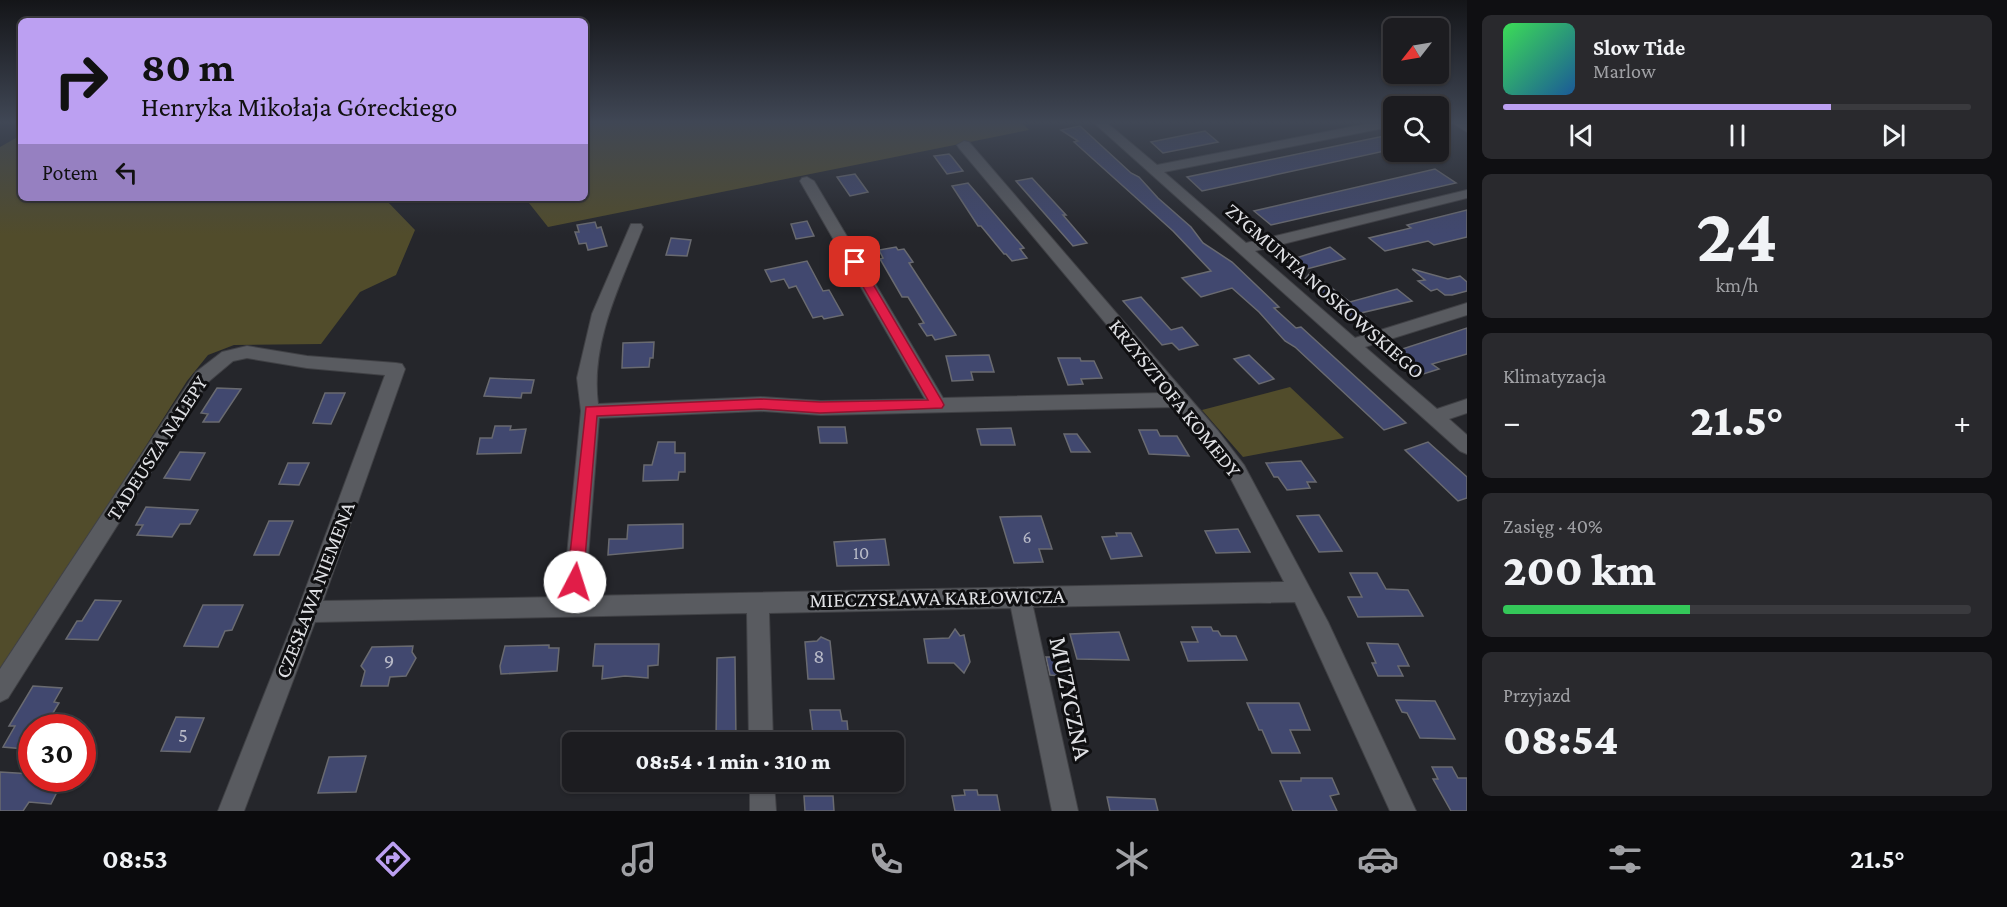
<!DOCTYPE html>
<html lang="pl">
<meta charset="utf-8">
<style>
body{margin:0;font-family:"Crimson Pro",serif;background:#29292d;color:#f1f3f6;height:100vh;display:flex;flex-direction:column;font-size:22px;white-space:nowrap}
*{box-sizing:border-box;margin:0}
p{font-size:20px;color:#a0a1a5}
.icon{flex:none;width:33px;height:33px;fill:none;stroke:currentColor;stroke-width:2;stroke-linecap:round;stroke-linejoin:round}
.map{position:relative;flex:1;overflow:hidden}
.panel{display:flex;flex-direction:column;gap:15px;padding:15px;background:#0f0f12;width:540px}
.panel>*{flex:none}
.banner{position:absolute;left:18px;top:18px;width:570px;height:183px;border-radius:9px;box-shadow:0 2px 4px #0004,0 0 0 2px #3a3a3e;background:#bca0f2;color:#111;overflow:hidden}
.needle{width:39px;rotate:239deg}
.tools{position:absolute;left:1383px;top:18px;display:grid;gap:12px}
.tools a{display:grid;place-items:center;width:66px;height:66px;border-radius:9px;background:#1c1c20;box-shadow:0 2px 4px #0004,0 0 0 2px #3a3a3e;font-size:30px}
.speed{position:absolute;left:18px;top:714px;display:flex;gap:12px;font-size:30px;font-weight:700;text-align:center}
.speed>*{display:grid;place-content:center;width:78px;height:78px;border-radius:50%;background:#1c1c20;box-shadow:0 2px 4px #0004,0 0 0 2px #3a3a3e;line-height:1}
.speed .limit{border:9px solid #d22;background:#fff;color:#111}
.pin{position:absolute;display:grid;place-items:center;width:51px;height:51px;color:#fff;margin:-26px;border-radius:12px;box-shadow:0 3px 9px #0006}
.me{position:absolute;width:66px;margin:-33px;rotate:5deg;stroke-linejoin:round;filter:drop-shadow(0 0 4px #0008)}
.turn{display:flex;align-items:center;gap:21px;height:126px;padding:0 24px;font-size:27px}
.turn .icon{width:78px;height:78px;stroke-width:2.5}
.turn b{display:block;font-size:42px;line-height:51px}
.then{display:flex;align-items:center;height:57px;padding:0 24px;background:#0003;gap:12px;font-size:22px}
.big{font-size:45px;font-weight:800;line-height:1.1}
.panel .tile{flex:1;display:flex;flex-direction:column;justify-content:center;gap:9px;min-width:0;padding:0 21px;border-radius:9px;background:#29292d}
.panel .dial{align-items:center;gap:0}
.dial b{font-size:78px;line-height:1}
.song{display:flex;align-items:center;gap:18px}
.cover{width:72px;height:72px;border-radius:9px;background:linear-gradient(135deg,hsl(130 70% 55%),hsl(210 70% 35%))}
.played{height:6px;border-radius:3px;background:linear-gradient(90deg,#bca0f2 70%,#3a3a3e 70%)}
.keys{display:flex;justify-content:space-around;direction:ltr}
.heat{display:flex;justify-content:space-between;align-items:center;font-size:33px;direction:ltr}
.charge{height:9px;border-radius:4px;background:linear-gradient(90deg,#34c759 40%,#3a3a3e 0)}
.trip{position:absolute;left:562px;top:732px;width:342px;height:60px;border-radius:9px;background:#1c1c20;box-shadow:0 2px 4px #0004,0 0 0 2px #3a3a3e;font-weight:800;line-height:60px;text-align:center}
.dock{display:flex;height:96px;justify-content:space-around;align-items:center;background:#0b0b0d;color:#a0a1a5}
.dock .icon{width:42px;height:42px}
.dock .active{color:#bca0f2}
.dock b{font-size:27px;color:#f1f3f6}
main{display:flex;flex:1;min-height:0}
.map>svg:first-child{display:block}
</style>
<main>
<div class="map">
<svg width="1467" height="811" viewBox="0 0 1467 811">
<rect width="100%" height="100%" fill="#25262b"/>
<!-- green -->
<g fill="#514c2b">
<path d="M585,122H1021L1029,130L548,227L525,198H585Z"/>
<path d="M21,135V198H384L415,230L396,275L360,292L321,344L234,345L208,355L187,381L0,676V147Z"/>
<path d="M1290,387L1344,438L1243,457L1202,410Z"/>
</g>
<!-- building -->
<g fill="#41486f" stroke="#696a70" stroke-width="1.5">
<path d="M1080,126L1131,173L1139,177L1158,198L1191,227L1203,243L1232,262L1279,307L1274,308L1296,328L1301,327L1406,423L1384,430L1295,347L1285,341L1259,312L1232,288L1201,297L1182,278L1211,271L1173,231L1074,142L1078,141L1061,130Z"/>
<path d="M1205,131L1218,142L1163,153L1151,142Z"/>
<path d="M1394,134V153L1389,150L1202,191L1187,177Z"/>
<path d="M949,154L952,157L963,171L947,174L934,156Z"/>
<path d="M1435,169L1456,183L1271,225L1254,211Z"/>
<path d="M855,174L868,192L850,196L837,177Z"/>
<path d="M1032,178L1066,215H1063L1087,243L1073,246L1016,181Z"/>
<path d="M968,183L1024,248L1020,249L1027,258L1012,261L1006,254H1004L981,226H978L952,186Z"/>
<path d="M1467,210V237L1434,245L1428,241L1385,251L1369,238L1411,228L1407,225Z"/>
<path d="M807,221L814,236L796,239L791,224Z"/>
<path d="M595,222L597,228L601,227L607,246L588,250L586,243L579,244L575,232H579L577,225Z"/>
<path d="M671,238L691,240L687,256L666,255Z"/>
<path d="M896,247L898,250L904,249L913,262L909,263L956,335L935,340L932,335L927,336L919,324L924,323L908,297H902L880,259L883,258L879,250Z"/>
<path d="M1330,247L1345,259L1303,270L1290,260Z"/>
<path d="M807,261L823,291L829,290L843,315L824,319L822,316L813,318L796,286L789,288L784,279L771,282L765,270Z"/>
<path d="M1412,269L1448,279L1460,276L1467,282V291L1452,295H1445L1437,289L1431,291L1418,281L1425,280Z"/>
<path d="M1311,272L1350,302L1397,289L1412,301L1361,313L1366,317L1350,321L1303,281Z"/>
<path d="M1141,297L1171,330L1182,327L1198,345L1179,350L1172,343L1162,345L1123,301Z"/>
<path d="M1467,328V354L1432,364L1439,369L1414,377L1390,357L1397,355L1393,352Z"/>
<path d="M654,342L653,358H650L649,367L622,368L623,343Z"/>
<path d="M989,355L994,372H971L973,380L952,381L946,356Z"/>
<path d="M1249,355L1274,379L1259,384L1234,359Z"/>
<path d="M1058,358H1080L1081,361H1094L1102,378L1081,379L1083,384L1068,385Z"/>
<path d="M490,378L511,379L534,380L531,393H522L521,398L484,396Z"/>
<path d="M217,388L241,389L219,422H203L208,414L201,413Z"/>
<path d="M325,393H345L331,424L313,423Z"/>
<path d="M495,426H511L510,430L526,429L521,453L477,454L480,438H492Z"/>
<path d="M818,427H845L847,443H820Z"/>
<path d="M1011,428L1015,445H981L977,429Z"/>
<path d="M1139,430H1157L1160,436H1177L1189,456L1149,454Z"/>
<path d="M1064,434H1077L1090,452H1071Z"/>
<path d="M658,442H675V453H685V472H679L678,480L643,481L644,465H652Z"/>
<path d="M1428,442L1467,477V498L1458,501L1405,450Z"/>
<path d="M180,452L205,453L190,480L164,478Z"/>
<path d="M1301,461L1316,482H1307L1310,488L1287,490L1278,477H1274L1266,463Z"/>
<path d="M288,463H309L299,485L279,484Z"/>
<path d="M146,507L198,510L190,524H180L172,537L137,535L143,525H136Z"/>
<path d="M1319,515L1342,551L1319,552L1297,516Z"/>
<path d="M1041,516L1052,549H1039L1043,562L1014,563L1000,517Z"/>
<path d="M269,521H293L279,555H254Z"/>
<path d="M683,524V548L608,555L609,539H627L628,525Z"/>
<path d="M1238,529L1250,552L1216,553L1205,531Z"/>
<path d="M1116,533H1131L1142,556L1111,559L1102,537L1117,536Z"/>
<path d="M885,539L889,565L837,566L834,542Z"/>
<path d="M1350,573H1377L1386,589L1408,590L1423,616L1358,617L1348,597H1362Z"/>
<path d="M95,600L121,601L98,640L66,639L77,621H82Z"/>
<path d="M203,605H243L232,630L225,631L218,647L184,646Z"/>
<path d="M1192,627H1211L1213,631H1218L1221,636H1236L1247,660L1188,661L1181,642H1198Z"/>
<path d="M955,629L960,636L964,635L970,662L964,673L954,663H928L924,639L949,638Z"/>
<path d="M1119,632L1129,660L1077,659L1070,634Z"/>
<path d="M821,637L830,641L834,679H808L805,642L817,641Z"/>
<path d="M1367,643L1398,644L1409,666H1398L1403,676H1378L1372,663H1376Z"/>
<path d="M595,644H659L658,665L648,666V678L625,676L602,679L603,666H593Z"/>
<path d="M549,645V648H559L557,671L501,674L500,666L505,646Z"/>
<path d="M413,646L412,652L416,658L406,676L390,677L388,686H361L365,671L361,666L372,647Z"/>
<path d="M735,657L736,742H716L717,658Z"/>
<path d="M1046,657H1057L1061,676L1050,675Z"/>
<path d="M33,686L62,688L54,702L59,703L44,728H32V738L25,749L3,747L15,726H9Z"/>
<path d="M1396,700L1435,701L1455,739L1420,738L1407,713L1402,712Z"/>
<path d="M1247,703H1299L1310,730H1290L1300,753H1272L1262,730H1259Z"/>
<path d="M810,710H840L842,721H847L849,742H814Z"/>
<path d="M176,717L204,718L190,752L161,751Z"/>
<path d="M366,756L356,792L318,793L329,757Z"/>
<path d="M1432,767H1452L1458,778H1467V811H1451L1433,779H1438Z"/>
<path d="M0,772L32,774V778H64L51,804L29,802L23,811H0Z"/>
<path d="M1301,778H1332L1339,794L1330,796L1337,811H1293L1280,781H1301Z"/>
<path d="M964,790H977L978,795H997L1000,811H955L952,796L965,795Z"/>
<path d="M804,796H833L834,811H805Z"/>
<path d="M1107,797L1155,799L1158,811H1110Z"/>
</g>
<g fill="none" stroke-linecap="round" stroke-linejoin="round">
<!-- minor casing -->
<g stroke="#404145" stroke-width="2">
<g id="minor">
<path d="M1093,122H1106L1157,165L1376,122H1394V126L1164,172L1246,243L1467,190V198L1255,251L1355,338L1467,303V315L1365,347L1437,409L1467,399V413L1449,419L1467,435V454L1460,451Z"/>
<path d="M1451,122L1467,123V132Z"/>
<path d="M964,141L969,142L1218,431L1244,465L1328,622L1416,811H1390L1295,602L1033,607L1078,811H1052L1011,608L769,613L773,742H749L747,613L315,622L244,811H218L297,612L385,375L307,368L247,358L233,361L208,382L8,698L0,702V669L196,372L222,352L247,346L307,356L396,363L402,364L405,369L323,601L563,597L581,411L577,378L592,314L631,224H641L643,227C621,283 590,342 598,404L761,397L821,401L925,399L800,181L802,178L807,177L814,181L943,398L1164,393L959,148L957,145ZM1176,407L1230,477L1284,582L585,596L599,418L761,411L821,415Z"/>
<path d="M750,782H774L776,811H750Z"/>
</g>
</g>
<!-- minor -->
<use href="#minor" fill="#595b60" fill-rule="evenodd"/>
</g>
<!-- sky -->
<linearGradient id="sky" x2="0" y2="1"><stop stop-color="#141518"/><stop offset="0.52" stop-color="#404755"/><stop offset="1" stop-color="#404755" stop-opacity="0"/></linearGradient>
<rect width="1467" height="235" fill="url(#sky)"/>
<!-- route -->
<path fill="#e11d48" stroke="#92132f" stroke-width="1.5" d="M855,259L860,262L942,401L944,405L942,408L820,413L761,409L597,416L583,582L581,588L575,590L569,588L567,582L586,407L761,399L820,402L928,400L849,262Z"/>
<g text-anchor="middle" stroke-width="6" stroke-linejoin="round" paint-order="stroke">
<!-- number labels -->
<g font-size="18" fill="#b8bac7">
<text x="1027" y="543">6</text>
<text x="861" y="559">10</text>
</g>
<!-- street labels -->
<g font-size="21" fill="#dfe0e4" stroke="#0f0f11">
<text transform="translate(1325 291) rotate(41)" y="7">ZYGMUNTA NOSKOWSKIEGO</text>
<text transform="translate(1175 398) rotate(51)" y="7">KRZYSZTOFA KOMEDY</text>
<text transform="translate(157 448) rotate(-57)" y="7">TADEUSZA NALEPY</text>
<text transform="translate(315 590) rotate(-69)" y="7">CZESŁAWA NIEMENA</text>
<text transform="translate(937 598) rotate(-1)" y="7">MIECZYSŁAWA KARŁOWICZA</text>
</g>
<!-- near-number labels -->
<g font-size="21" fill="#b8bac7">
<text x="819" y="663">8</text>
<text x="389" y="668">9</text>
<text x="183" y="742">5</text>
</g>
<!-- near-street labels -->
<g font-size="26" fill="#dfe0e4" stroke="#0f0f11">
<text transform="translate(1071 698) rotate(78)" y="9">MUZYCZNA</text>
</g>
</g>
</svg>
<div class="tools">
<a><svg class="needle" viewBox="-14 -14 28 28"><path d="M0-13l5 13h-10z" fill="#e53935"/><path d="M0 13l5-13h-10z" fill="#a0a1a5"/></svg></a>
<a><svg class="icon" aria-label="search" viewBox="0 0 24 24"><circle cx="10" cy="10" r="6"/><path d="M15 15l6 6"/></svg></a>
</div>
<div class="speed"><div class="limit">30</div></div>
<div class="pin" style="left:855px;top:262px;background:#d93025"><svg class="icon" aria-label="arrive" viewBox="0 0 24 24"><path d="M6 21V4h12l-3 4 3 4H6"/></svg></div>
<svg class="me" style="left:575px;top:582px" viewBox="-20 -20 40 40"><circle r="19" fill="#fff"/><path d="M0-13L10 11 0 6-10 11z" fill="#e11d48"/></svg>
<div class="trip">08:54 · 1 min · 310 m</div>
<div class="banner">
<div class="turn"><svg class="icon" aria-label="right" viewBox="0 0 24 24"><path d="M7 20v-9h11M14 6l5 5-5 5"/></svg><div><b>80 m</b>Henryka Mikołaja Góreckiego</div></div>
<div class="then">Potem<svg class="icon" aria-label="left" viewBox="0 0 24 24"><path d="M17 20v-9H6M10 6l-5 5 5 5"/></svg></div>
</div>
</div>
<section class="panel">
<div class="tile">
<div class="song"><i class="cover"></i><div><b>Slow Tide</b><p>Marlow</p></div></div>
<div class="played"></div>
<div class="keys"><svg class="icon" aria-label="previous" viewBox="0 0 24 24"><path d="M18 5L8 12l10 7zM5 5v14"/></svg><svg class="icon" aria-label="pause" viewBox="0 0 24 24"><path d="M8 5v14M16 5v14"/></svg><svg class="icon" aria-label="next" viewBox="0 0 24 24"><path d="M6 5l10 7-10 7zM19 5v14"/></svg></div>
</div>
<div class="tile dial"><b>24</b><p>km/h</p></div>
<div class="tile"><p>Klimatyzacja</p>
<div class="heat"><a>−</a><b class="big">21.5°</b><a>+</a></div>
</div>
<div class="tile"><p>Zasięg · 40%</p><b class="big">200 km</b><div class="charge"></div></div>
<div class="tile"><p>Przyjazd</p><b class="big">08:54</b></div>
</section>
</main>
<nav class="dock">
<b>08:53</b>
<svg class="icon active" aria-label="directions" viewBox="0 0 24 24"><path d="M12 3l9 9-9 9-9-9zM9 14v-3h6M13 9l2 2-2 2"/></svg>
<svg class="icon" aria-label="music" viewBox="0 0 24 24"><path d="M9 18V5l10-2v13"/><circle cx="6" cy="18" r="3"/><circle cx="16" cy="16" r="3"/></svg>
<svg class="icon" aria-label="phone" viewBox="0 0 24 24"><path d="M5 4h4l2 5-3 2q2 4 5 5l2-3 5 2v4C11 20 4 13 5 4z"/></svg>
<svg class="icon" aria-label="climate" viewBox="0 0 24 24"><path d="M12 3v18M4 7l16 10M4 17L20 7"/></svg>
<svg class="icon" aria-label="car" viewBox="0 0 24 24"><path d="M5 17H2v-5l4-1 3-4h7l3 4 3 1v5h-3M9 17h6M6 11h13"/><circle cx="7" cy="17" r="2"/><circle cx="17" cy="17" r="2"/></svg>
<svg class="icon" aria-label="filters" viewBox="0 0 24 24"><path d="M4 7h16M4 17h16"/><circle cx="9" cy="7" r="2"/><circle cx="15" cy="17" r="2"/></svg>
<b>21.5°</b>
</nav>
